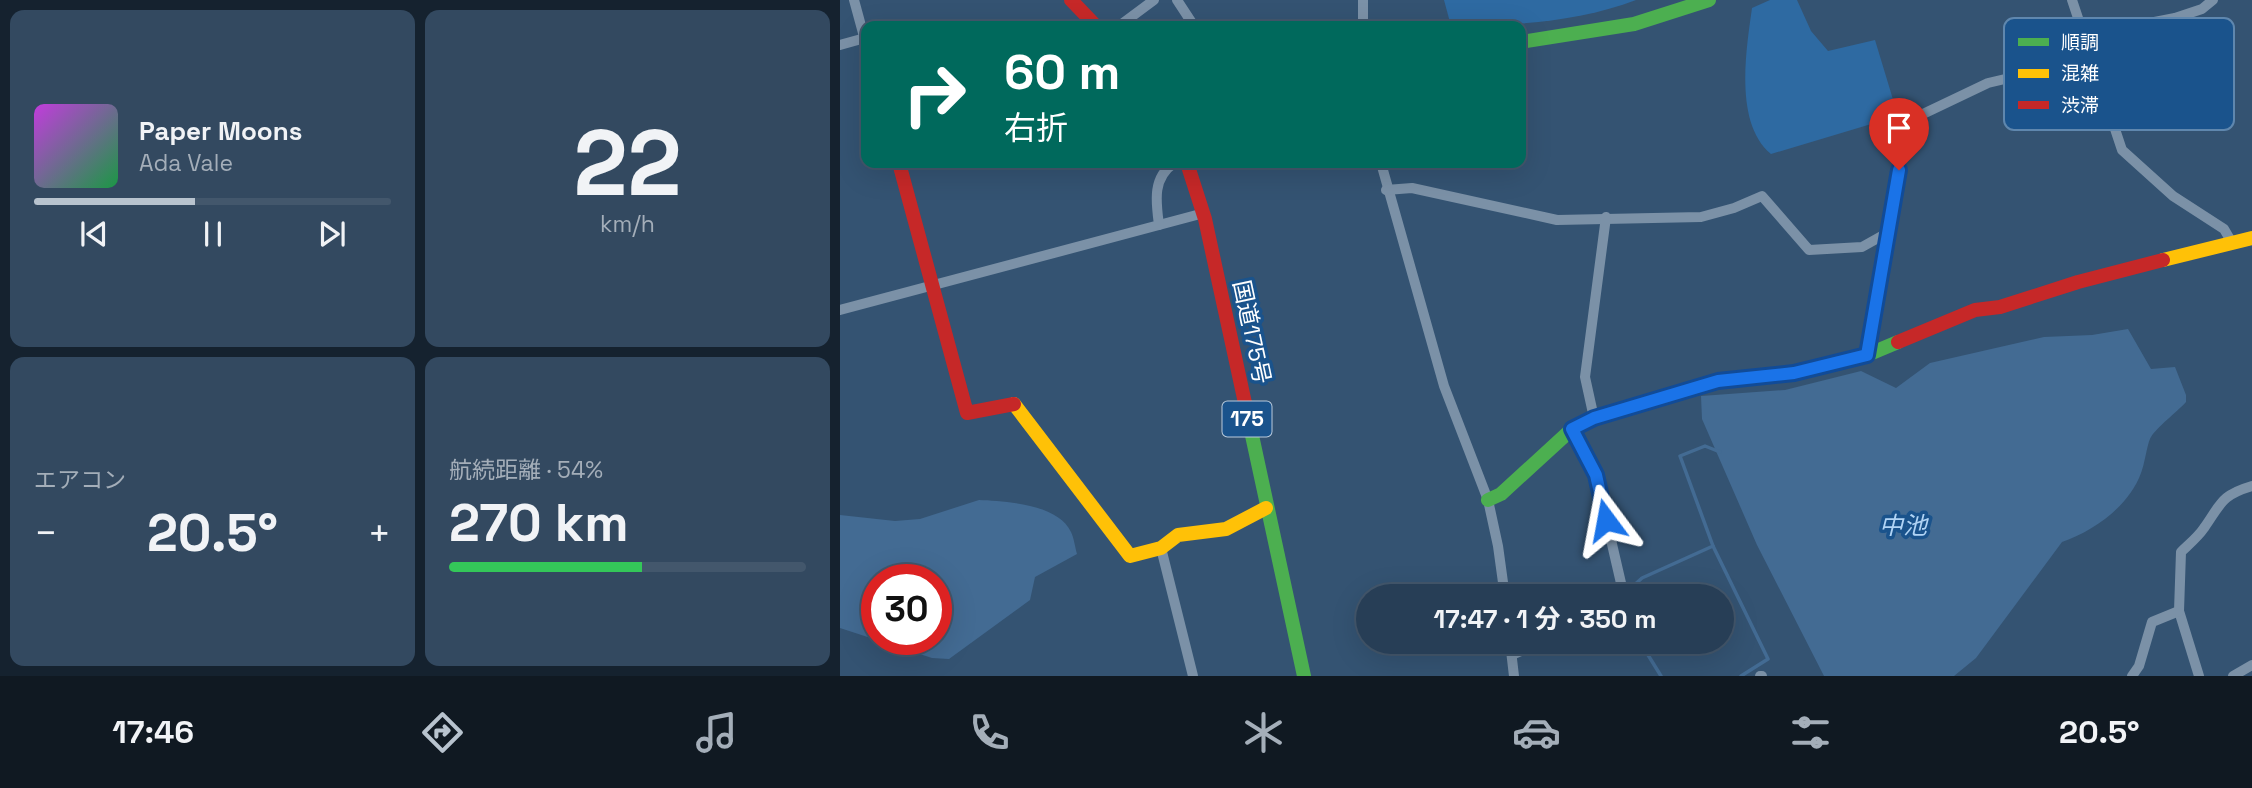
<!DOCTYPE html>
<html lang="ja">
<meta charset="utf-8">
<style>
body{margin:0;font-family:"Space Grotesk","Noto Sans JP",sans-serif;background:#334960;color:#f1f3f6;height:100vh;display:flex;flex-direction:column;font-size:26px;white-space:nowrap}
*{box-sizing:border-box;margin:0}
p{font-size:23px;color:#a4aeb9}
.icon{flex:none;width:38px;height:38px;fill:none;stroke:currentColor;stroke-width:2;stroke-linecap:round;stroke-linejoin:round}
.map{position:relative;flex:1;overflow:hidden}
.drawer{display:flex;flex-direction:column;gap:10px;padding:10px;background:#15222f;width:840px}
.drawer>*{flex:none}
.guide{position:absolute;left:21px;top:21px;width:665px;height:147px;border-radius:14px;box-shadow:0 7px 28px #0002,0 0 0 2px #43576c;background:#00695c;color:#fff;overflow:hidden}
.speed{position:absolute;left:21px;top:564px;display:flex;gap:14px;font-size:35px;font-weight:700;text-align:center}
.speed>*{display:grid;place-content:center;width:91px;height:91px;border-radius:50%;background:#273e56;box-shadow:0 7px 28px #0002,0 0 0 2px #43576c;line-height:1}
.speed .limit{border:10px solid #d22;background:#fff;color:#111}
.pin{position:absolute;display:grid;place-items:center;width:60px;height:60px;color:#fff;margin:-72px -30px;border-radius:50% 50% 50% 0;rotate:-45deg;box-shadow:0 0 7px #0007}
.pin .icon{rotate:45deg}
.me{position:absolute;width:77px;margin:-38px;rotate:347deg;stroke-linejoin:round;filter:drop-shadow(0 0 5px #0008)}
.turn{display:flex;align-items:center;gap:24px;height:147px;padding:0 28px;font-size:32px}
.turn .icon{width:91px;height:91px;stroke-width:2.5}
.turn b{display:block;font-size:49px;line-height:60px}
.big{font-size:52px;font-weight:700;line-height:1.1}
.drawer .widget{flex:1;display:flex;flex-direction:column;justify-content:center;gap:10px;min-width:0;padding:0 24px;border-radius:14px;background:#334960}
.drawer .dial{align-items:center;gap:0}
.dial b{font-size:91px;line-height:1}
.song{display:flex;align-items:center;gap:21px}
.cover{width:84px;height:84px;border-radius:10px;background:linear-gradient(135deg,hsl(290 70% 55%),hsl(140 70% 35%))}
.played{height:7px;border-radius:4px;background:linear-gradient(90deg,#b8c3ce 45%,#43576c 45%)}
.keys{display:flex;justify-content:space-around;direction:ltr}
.heat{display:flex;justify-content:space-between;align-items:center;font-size:38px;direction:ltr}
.charge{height:10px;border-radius:5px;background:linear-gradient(90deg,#34c759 54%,#43576c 0)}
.drawer .tiles{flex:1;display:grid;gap:10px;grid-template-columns:repeat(2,1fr)}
.trip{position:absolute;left:516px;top:584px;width:378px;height:70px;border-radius:35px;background:#273e56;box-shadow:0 7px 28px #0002,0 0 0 2px #43576c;font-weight:700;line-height:70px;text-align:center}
.tab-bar{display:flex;height:112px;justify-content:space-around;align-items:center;background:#101922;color:#a4aeb9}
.tab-bar .icon{width:49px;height:49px}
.tab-bar .selected{color:#b8c3ce}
.tab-bar b{font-size:32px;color:#f1f3f6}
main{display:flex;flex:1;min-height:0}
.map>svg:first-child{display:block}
</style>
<main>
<section class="drawer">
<div class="tiles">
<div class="widget">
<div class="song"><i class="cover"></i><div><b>Paper Moons</b><p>Ada Vale</p></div></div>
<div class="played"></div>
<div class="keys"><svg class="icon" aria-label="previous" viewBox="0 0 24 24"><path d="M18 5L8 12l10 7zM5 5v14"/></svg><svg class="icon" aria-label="pause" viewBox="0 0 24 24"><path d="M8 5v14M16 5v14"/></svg><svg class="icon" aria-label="next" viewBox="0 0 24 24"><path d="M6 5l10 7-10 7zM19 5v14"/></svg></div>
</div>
<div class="widget dial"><b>22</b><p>km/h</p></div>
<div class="widget"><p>エアコン</p>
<div class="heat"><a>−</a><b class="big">20.5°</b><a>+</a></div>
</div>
<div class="widget"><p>航続距離 · 54%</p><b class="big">270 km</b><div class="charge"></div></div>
</div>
</section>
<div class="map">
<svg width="1412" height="676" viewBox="0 0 1412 676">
<rect width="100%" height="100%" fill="#345372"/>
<!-- green -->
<g fill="#2e6aa2">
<path d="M604,0H796C739,22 672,26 611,26Z"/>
<path d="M930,0H957L971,31L988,51L1035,40L1058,116L931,154C894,123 906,51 912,8Z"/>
</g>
<!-- water -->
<g fill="#436b93" fill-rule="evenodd">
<path d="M1288,329L1311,369L1335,367L1346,395V402C1337,412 1317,427 1311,437C1307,443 1305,464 1301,473C1289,506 1254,531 1222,542L1136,658L1114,676H984L917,545L862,419L861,396L945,390L1021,371L1056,388L1090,363L1204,337L1252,335Z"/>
<path d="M139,500C165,501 218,504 231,532C234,538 235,547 237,554L195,577L190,600L109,659L92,658L0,628V515L55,521L80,519ZM37,579H96V639H37Z"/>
</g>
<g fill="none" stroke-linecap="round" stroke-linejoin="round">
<!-- stream -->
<g stroke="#436b93" stroke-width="3.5">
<path d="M880,452L865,446L840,456L873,546L928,659L901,676"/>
<path d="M781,597L802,578L873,546"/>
<path d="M800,642L821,676"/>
</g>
<!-- street -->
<g stroke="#7b91a7" stroke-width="10">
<path d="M14,0L26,44"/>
<path d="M337,0L354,26"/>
<path d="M1232,0L1282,150L1333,196L1384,229L1391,241"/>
<path d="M279,26L314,0"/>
<path d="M523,26V0"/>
<path d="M0,45L25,38"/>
<path d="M541,163L604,386L648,500L658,546L665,597"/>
<path d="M546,190L572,188L717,220L861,217L894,208L922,196L969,250L1022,247L1047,233"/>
<path d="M319,225L364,213"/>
<path d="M0,310L319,225C316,202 312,178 334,163"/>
<path d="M1027,355L1059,170L1062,124L1148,83L1195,72L1246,43L1289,27L1335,18L1362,9L1373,0"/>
<path d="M754,418L745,377L766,217"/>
<path d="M732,429L756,475L781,583L769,597"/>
<path d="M321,548L353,676"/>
<path d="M1339,611L1359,676"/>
<path d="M670,642L674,676"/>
<path d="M672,655L701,642"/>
<path d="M920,676H922"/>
<path d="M1292,676L1299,666L1312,622L1339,611L1341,552C1348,545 1358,537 1364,528C1381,504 1381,495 1412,486"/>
<path d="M1393,676L1412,665"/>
</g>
<!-- fast -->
<g stroke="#4caf50" stroke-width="14">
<path d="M681,42L794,24L869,0"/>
<path d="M405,403L464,676"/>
<path d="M648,500L661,494L732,429L754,418L878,381L954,373L1027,355L1058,342"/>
</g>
<!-- slow -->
<g stroke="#ffc107" stroke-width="14">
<path d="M1323,260L1412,238"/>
<path d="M174,404L290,556L321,548L338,535L386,529L426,508"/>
</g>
<!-- jam -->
<g stroke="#c62828" stroke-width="14">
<path d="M231,0L256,26"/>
<path d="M59,163L127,413L174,404"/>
<path d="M347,163L365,219L405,403"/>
<path d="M1058,342L1135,310L1160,307L1238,282L1323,260"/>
</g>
</g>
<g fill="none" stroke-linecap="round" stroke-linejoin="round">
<!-- route casing -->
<g stroke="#114b97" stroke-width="18">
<path id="route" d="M766,520L756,475L732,429L754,418L878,381L954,373L1027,355L1059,170"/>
</g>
<!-- route -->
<use href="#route" stroke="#1a73e8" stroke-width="12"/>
</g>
<g text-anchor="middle" stroke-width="7" stroke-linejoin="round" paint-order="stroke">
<!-- shield labels -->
<rect fill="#1a538c" stroke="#bacbdc" stroke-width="2" x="382.5" y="401.5" width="49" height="35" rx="5"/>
<g font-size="21" font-weight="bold" fill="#fff">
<text x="407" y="426">175</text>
</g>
<!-- street labels -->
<g font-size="23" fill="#fff" stroke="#1a538c">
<text transform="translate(412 332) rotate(78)" y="8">国道175号</text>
</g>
<!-- water labels -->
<g font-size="24" font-style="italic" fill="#b1d4f5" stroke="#1a538c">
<text x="1063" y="534">中池</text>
</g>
</g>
<!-- legend -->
<rect x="1164" y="18" width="230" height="112" rx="10" fill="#1a538c" stroke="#5f87ae" stroke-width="2"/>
<rect x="1178" y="38" width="31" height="8" fill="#4caf50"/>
<rect x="1178" y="69" width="31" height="9" fill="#ffc107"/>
<rect x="1178" y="101" width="31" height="8" fill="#c62828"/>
<g font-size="19" fill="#fff">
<text x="1221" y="49">順調</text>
<text x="1221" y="80">混雑</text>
<text x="1221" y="112">渋滞</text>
</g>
</svg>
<div class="speed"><div class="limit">30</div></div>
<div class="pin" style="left:1059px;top:170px;background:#d93025"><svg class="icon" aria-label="arrive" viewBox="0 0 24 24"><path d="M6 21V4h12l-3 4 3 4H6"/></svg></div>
<svg class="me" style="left:766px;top:520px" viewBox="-20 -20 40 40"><path d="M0-17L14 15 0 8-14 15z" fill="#1a73e8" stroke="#fff" stroke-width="4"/></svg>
<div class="trip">17:47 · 1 分 · 350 m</div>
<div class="guide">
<div class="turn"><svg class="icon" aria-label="right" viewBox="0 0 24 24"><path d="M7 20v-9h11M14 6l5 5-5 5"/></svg><div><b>60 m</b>右折</div></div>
</div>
</div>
</main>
<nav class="tab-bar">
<b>17:46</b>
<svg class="icon selected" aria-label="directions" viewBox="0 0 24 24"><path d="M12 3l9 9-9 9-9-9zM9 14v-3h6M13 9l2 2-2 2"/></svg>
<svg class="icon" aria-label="music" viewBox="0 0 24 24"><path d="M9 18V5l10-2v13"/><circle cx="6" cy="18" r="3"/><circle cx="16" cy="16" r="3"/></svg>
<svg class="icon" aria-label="phone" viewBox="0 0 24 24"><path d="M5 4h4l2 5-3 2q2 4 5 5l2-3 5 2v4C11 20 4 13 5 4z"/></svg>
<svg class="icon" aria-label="climate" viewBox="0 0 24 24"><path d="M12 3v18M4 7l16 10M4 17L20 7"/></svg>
<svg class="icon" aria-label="car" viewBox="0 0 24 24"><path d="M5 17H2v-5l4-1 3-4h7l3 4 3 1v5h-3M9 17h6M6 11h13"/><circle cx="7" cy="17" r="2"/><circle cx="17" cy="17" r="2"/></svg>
<svg class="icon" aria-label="filters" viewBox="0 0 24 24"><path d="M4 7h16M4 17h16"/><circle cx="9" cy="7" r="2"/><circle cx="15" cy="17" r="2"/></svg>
<b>20.5°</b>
</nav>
